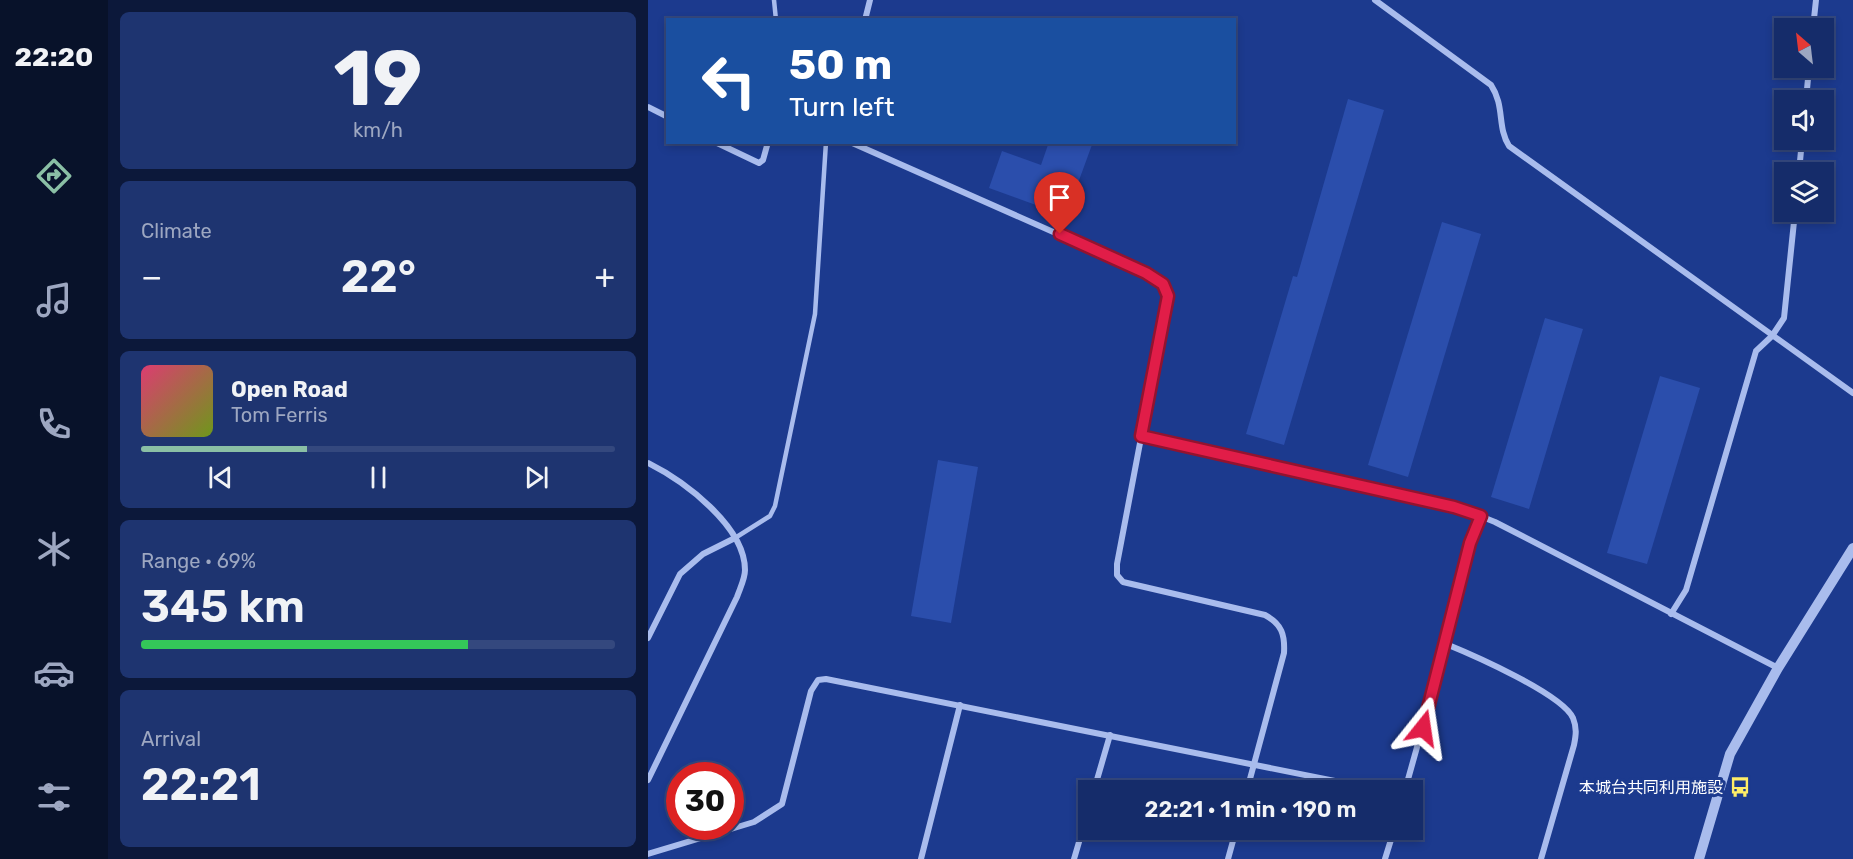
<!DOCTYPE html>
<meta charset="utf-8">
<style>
body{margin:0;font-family:Rubik,"Noto Sans JP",sans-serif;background:#1e3470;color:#f1f3f6;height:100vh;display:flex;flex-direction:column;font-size:22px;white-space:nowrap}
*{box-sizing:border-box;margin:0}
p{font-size:20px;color:#9da7c1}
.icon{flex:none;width:33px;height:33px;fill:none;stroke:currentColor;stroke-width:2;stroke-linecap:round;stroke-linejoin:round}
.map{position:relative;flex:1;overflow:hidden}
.sheet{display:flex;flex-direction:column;gap:12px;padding:12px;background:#0c183a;width:540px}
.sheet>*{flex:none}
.banner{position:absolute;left:18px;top:18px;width:570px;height:126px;border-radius:0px;box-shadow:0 3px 9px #0003,0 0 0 2px #34487e;background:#1a4fa0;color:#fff;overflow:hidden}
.needle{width:39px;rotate:332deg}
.fabs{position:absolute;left:1126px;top:18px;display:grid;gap:12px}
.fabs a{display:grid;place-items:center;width:60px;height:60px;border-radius:0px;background:#152c6a;box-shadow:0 3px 9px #0003,0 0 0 2px #34487e;font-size:30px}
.speed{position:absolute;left:18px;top:762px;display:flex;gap:12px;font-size:30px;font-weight:700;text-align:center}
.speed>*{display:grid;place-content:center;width:78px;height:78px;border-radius:50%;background:#152c6a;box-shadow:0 3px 9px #0003,0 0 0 2px #34487e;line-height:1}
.speed .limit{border:9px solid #d22;background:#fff;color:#111}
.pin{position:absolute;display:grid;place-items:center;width:51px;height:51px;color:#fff;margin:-62px -26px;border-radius:50% 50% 50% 0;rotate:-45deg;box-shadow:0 0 6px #0007}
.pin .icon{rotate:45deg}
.me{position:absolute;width:66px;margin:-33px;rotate:15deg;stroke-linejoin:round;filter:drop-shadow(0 0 4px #0008)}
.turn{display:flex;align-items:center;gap:21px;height:126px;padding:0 24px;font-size:27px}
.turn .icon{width:78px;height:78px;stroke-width:2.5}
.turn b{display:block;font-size:42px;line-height:51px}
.big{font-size:45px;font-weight:600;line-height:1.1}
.sheet .tile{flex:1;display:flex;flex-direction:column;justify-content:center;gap:9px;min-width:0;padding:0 21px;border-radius:9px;background:#1e3470}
.sheet .dial{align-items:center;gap:0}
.dial b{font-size:78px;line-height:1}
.song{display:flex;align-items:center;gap:18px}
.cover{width:72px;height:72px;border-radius:9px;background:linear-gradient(135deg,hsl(340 70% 55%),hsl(80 70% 35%))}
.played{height:6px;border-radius:3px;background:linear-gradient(90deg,#8abfa5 35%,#34487e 35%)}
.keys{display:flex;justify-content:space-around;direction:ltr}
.heat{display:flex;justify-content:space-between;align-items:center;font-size:33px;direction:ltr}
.charge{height:9px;border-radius:4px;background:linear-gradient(90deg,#34c759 69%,#34487e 0)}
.trip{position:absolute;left:430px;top:780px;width:345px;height:60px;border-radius:0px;background:#152c6a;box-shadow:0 3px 9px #0003,0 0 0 2px #34487e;font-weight:600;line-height:60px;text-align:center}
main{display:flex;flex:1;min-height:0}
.tabs{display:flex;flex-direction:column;width:108px;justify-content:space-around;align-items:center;background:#08122a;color:#9da7c1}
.tabs .icon{width:42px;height:42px}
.tabs .on{color:#8abfa5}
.tabs b{font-size:27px;color:#f1f3f6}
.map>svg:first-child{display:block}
</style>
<main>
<nav class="tabs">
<b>22:20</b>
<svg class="icon on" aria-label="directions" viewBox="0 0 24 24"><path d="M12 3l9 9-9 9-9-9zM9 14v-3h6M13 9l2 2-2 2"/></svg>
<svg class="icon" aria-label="music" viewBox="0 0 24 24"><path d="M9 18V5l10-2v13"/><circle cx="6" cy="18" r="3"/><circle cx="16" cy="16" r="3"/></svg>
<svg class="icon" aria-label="phone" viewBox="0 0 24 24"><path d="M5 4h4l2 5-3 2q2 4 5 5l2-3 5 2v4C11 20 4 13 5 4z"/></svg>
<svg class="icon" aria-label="climate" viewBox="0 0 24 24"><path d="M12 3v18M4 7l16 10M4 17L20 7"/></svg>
<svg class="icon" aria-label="car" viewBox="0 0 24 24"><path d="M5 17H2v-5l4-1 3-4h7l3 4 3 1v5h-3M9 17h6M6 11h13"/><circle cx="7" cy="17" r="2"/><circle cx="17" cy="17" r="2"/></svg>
<svg class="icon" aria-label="filters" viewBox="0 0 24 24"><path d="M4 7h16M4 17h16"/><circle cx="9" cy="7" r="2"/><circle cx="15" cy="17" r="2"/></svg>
</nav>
<section class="sheet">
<div class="tile dial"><b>19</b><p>km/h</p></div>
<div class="tile"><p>Climate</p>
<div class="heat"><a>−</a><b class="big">22°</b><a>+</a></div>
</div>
<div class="tile">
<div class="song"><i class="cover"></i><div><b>Open Road</b><p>Tom Ferris</p></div></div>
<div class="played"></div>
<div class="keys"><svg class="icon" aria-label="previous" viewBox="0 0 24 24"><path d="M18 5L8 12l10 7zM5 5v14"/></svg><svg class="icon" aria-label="pause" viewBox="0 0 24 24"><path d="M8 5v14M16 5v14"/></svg><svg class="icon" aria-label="next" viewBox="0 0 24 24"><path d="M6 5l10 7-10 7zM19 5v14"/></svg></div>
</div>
<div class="tile"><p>Range · 69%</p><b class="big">345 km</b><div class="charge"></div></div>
<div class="tile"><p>Arrival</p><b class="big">22:21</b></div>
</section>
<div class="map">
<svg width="1205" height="859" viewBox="0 0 1205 859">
<rect width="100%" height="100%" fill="#1c3a8e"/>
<!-- building -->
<g fill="#2b4eac">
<path d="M700,99L736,110L636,445L598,434L645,276L649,277Z"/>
<path d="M401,142H445L418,216L341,188L354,151L393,165Z"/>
<path d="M794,222L833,234L760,477L720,465Z"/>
<path d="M897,318L935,329L881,509L843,497Z"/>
<path d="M1012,376L1052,388L999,564L959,553Z"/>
<path d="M290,460L330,467L303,623L263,616Z"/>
</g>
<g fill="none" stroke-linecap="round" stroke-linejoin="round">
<!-- service -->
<g stroke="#a9bced" stroke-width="4.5">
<path d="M126,0L128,20"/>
<path d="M87,538L122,516L127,506L167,314L178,142"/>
</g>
<!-- minor -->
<g stroke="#a9bced" stroke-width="6">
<path d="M727,0L843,85C857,106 849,127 861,146L1205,393"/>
<path d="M217,20L222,0"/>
<path d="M1165,28L1168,0"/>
<path d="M1158,100L1161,68"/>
<path d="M0,107L20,117"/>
<path d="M67,142L111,163L115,160L120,142"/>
<path d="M202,142L498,273L515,284L520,296L469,564V575L475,582L617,615C634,624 637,635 636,653L599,790"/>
<path d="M1151,172L1154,140"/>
<path d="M493,436L827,514L847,522L1130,668"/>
<path d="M0,463C36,481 97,526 97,570C97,579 92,588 89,597L0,780"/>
<path d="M1023,614L1038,590L1108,351L1124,336L1136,318L1147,212"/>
<path d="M0,638L32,574L55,554L87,538"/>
<path d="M798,644C825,655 914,694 925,718C929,728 928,735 926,745L893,859"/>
<path d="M446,790L462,735"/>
<path d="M757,790L798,644L822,543L833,516"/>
<path d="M0,854L106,822L134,804L163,691L170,680L178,679L732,790"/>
<path d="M273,859L312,705"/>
<path d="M426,859L441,808"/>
<path d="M580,859L588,830"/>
<path d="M737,859L746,830"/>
</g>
<!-- tertiary -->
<path stroke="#a9bced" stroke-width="10" d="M1051,859L1082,754L1130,668L1205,548"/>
</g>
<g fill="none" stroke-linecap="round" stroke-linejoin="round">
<!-- route casing -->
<g stroke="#92132f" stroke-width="15">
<path id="route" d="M412,234L498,273L515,284L520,296L493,436L806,507L833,516L822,543L775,728"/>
</g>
<!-- route -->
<use href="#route" stroke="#e11d48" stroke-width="10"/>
</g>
<!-- icons -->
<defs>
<g id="bus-bare" transform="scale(1.62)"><path d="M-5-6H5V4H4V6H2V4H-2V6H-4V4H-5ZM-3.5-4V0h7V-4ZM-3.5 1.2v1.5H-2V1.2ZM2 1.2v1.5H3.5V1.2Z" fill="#feed67" stroke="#1c3a8e" stroke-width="2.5" paint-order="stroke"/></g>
</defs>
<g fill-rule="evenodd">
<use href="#bus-bare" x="1092" y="787"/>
</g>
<g text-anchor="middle" stroke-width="6" stroke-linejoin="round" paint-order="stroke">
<!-- poi labels -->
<g font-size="16" fill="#fff" stroke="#1c3a8e" text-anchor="end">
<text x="1075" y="793">本城台共同利用施設</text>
</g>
</g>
</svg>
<div class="fabs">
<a><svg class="needle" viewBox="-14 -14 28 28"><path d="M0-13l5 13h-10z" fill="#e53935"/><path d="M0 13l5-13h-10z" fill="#9da7c1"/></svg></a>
<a><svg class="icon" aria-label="sound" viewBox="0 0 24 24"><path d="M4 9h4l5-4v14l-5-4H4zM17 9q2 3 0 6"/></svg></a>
<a><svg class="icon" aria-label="layers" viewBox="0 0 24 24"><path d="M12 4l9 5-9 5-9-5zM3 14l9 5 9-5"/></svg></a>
</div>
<div class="speed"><div class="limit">30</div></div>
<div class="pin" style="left:412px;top:234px;background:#d93025"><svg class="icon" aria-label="arrive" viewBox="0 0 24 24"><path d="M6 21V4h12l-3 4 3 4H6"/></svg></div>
<svg class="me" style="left:775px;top:728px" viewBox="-20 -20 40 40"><path d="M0-17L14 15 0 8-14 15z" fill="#e11d48" stroke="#fff" stroke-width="4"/></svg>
<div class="trip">22:21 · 1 min · 190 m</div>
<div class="banner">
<div class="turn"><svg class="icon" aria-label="left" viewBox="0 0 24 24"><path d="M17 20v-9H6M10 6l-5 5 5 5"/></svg><div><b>50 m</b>Turn left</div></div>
</div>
</div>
</main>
